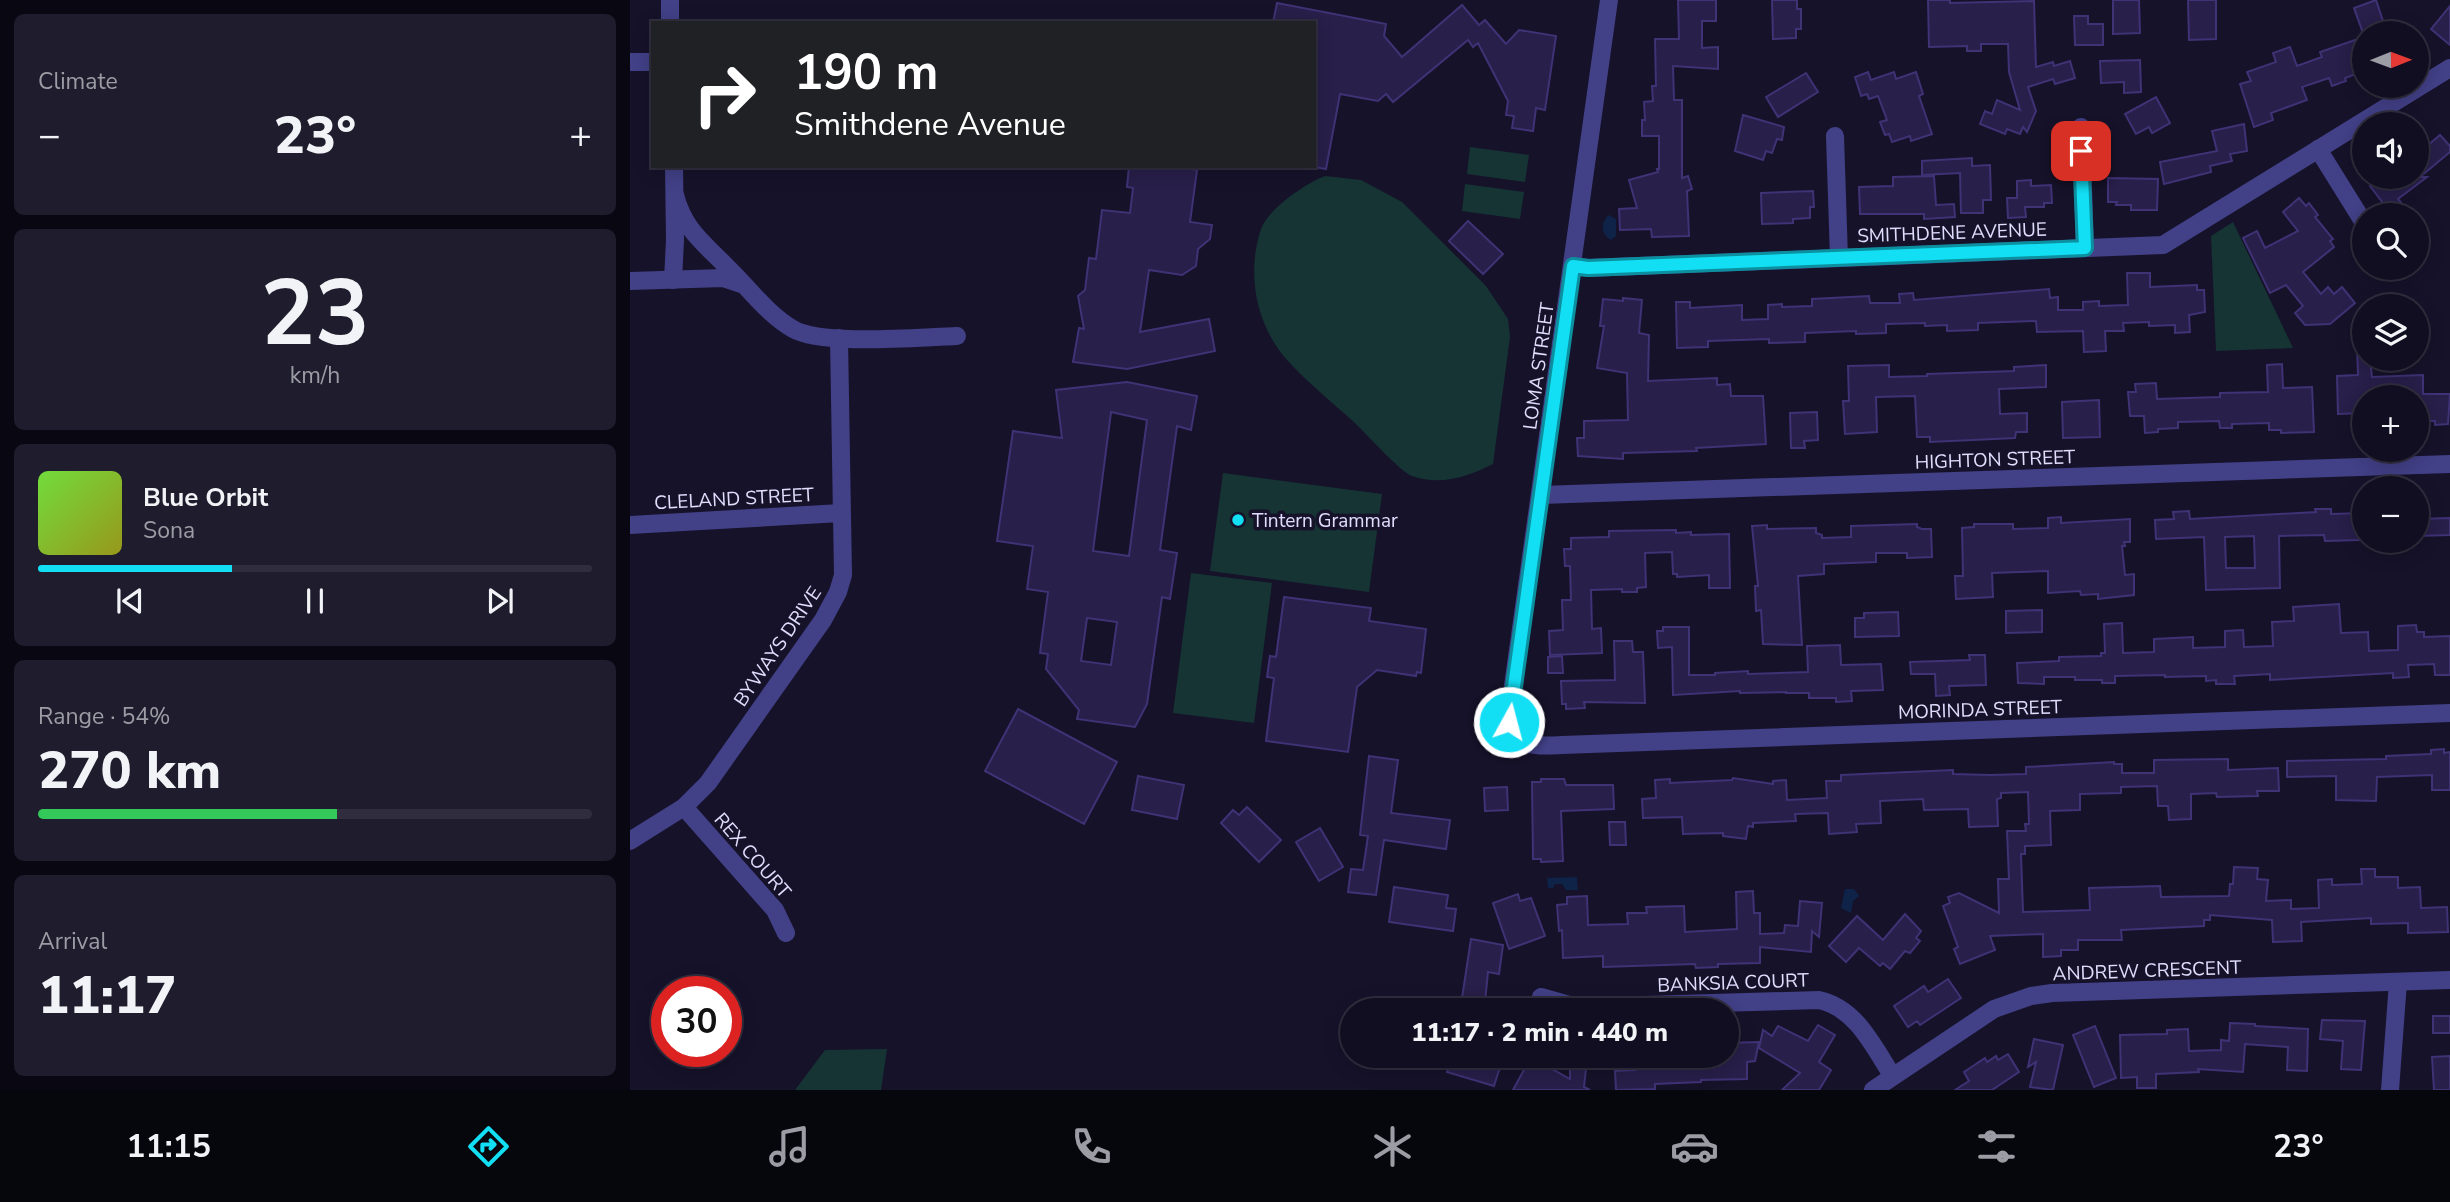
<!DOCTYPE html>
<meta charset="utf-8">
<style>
body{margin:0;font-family:"Nunito Sans",sans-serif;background:#1e1c2d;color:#f1f3f6;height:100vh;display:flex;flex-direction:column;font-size:26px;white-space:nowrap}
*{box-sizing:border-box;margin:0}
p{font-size:23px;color:#9c9ca5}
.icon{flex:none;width:38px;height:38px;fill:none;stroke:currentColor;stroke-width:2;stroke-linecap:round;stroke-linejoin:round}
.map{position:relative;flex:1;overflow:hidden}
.details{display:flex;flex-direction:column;gap:14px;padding:14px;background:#090812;width:630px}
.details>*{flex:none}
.banner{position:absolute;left:21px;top:21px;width:665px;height:147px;border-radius:0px;box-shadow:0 4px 18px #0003,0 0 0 2px #302e3e;background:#202124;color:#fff;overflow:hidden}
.needle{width:46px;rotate:89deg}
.buttons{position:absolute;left:1722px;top:21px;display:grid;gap:14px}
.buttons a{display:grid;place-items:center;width:77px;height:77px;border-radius:50%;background:#100e20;box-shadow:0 4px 18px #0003,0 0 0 2px #302e3e;font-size:35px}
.speed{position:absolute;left:21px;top:976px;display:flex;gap:14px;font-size:35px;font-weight:700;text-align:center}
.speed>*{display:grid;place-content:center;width:91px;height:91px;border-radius:50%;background:#100e20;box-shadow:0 4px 18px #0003,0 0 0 2px #302e3e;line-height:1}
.speed .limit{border:10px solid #d22;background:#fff;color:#111}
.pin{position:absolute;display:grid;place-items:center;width:60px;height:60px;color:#fff;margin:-30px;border-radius:14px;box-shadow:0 4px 10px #0006}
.me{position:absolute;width:77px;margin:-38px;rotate:7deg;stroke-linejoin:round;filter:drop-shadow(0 0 5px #0008)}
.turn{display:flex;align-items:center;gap:24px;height:147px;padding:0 28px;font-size:32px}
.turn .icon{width:91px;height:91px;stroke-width:2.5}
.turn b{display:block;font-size:49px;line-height:60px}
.big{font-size:52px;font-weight:800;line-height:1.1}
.details .widget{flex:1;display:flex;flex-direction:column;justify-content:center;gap:10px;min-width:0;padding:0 24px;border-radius:10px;background:#1e1c2d}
.details .dial{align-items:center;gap:0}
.dial b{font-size:91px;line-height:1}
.song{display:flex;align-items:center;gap:21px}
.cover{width:84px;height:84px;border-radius:10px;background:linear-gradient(135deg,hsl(100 70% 55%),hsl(60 70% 35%))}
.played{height:7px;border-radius:4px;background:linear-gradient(90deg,#12def4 35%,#302e3e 35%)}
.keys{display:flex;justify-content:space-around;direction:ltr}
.heat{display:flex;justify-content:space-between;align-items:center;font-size:38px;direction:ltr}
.charge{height:10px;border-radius:5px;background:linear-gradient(90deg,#34c759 54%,#302e3e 0)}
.trip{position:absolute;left:710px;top:998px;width:399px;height:70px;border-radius:35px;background:#100e20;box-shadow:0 4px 18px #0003,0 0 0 2px #302e3e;font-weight:800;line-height:70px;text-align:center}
.dock{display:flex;height:112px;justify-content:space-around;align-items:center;background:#06060d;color:#9c9ca5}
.dock .icon{width:49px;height:49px}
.dock .on{color:#12def4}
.dock b{font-size:32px;color:#f1f3f6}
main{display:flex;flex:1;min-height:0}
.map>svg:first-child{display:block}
</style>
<main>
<section class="details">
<div class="widget"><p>Climate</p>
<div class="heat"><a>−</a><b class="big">23°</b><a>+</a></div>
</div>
<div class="widget dial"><b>23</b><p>km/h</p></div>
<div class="widget">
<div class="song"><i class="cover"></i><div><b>Blue Orbit</b><p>Sona</p></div></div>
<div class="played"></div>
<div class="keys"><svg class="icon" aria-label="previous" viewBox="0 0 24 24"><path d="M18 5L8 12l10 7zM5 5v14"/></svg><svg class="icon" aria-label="pause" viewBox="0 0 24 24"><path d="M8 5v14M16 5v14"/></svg><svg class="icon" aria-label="next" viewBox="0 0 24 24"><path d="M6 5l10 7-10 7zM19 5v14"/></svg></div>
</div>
<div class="widget"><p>Range · 54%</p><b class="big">270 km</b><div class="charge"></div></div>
<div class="widget"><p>Arrival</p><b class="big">11:17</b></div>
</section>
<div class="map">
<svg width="1820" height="1090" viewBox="0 0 1820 1090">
<rect width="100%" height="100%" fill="#16122a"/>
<!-- green -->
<g fill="#153433">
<path d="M840,147L899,155L895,182L837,174Z"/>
<path d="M695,176L731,180L772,202L856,286L878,319L880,337L863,464C837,477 811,486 782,476C771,472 738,436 727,425C704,404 678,383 657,360C626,325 616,274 631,229C638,209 676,183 695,176Z"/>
<path d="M835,184L894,192L890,219L832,211Z"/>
<path d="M1603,222L1663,348L1586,351L1581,236Z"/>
<path d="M593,473L752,494L739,592L580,571Z"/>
<path d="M561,573L642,583L624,723L543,713Z"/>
<path d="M257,1049L251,1090H165L195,1050Z"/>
</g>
<!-- water -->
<g fill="#0e2347">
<path d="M979,215L986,219V236L981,240C971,235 970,222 979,215Z"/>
<path d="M947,877L948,890H936L932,884H925L923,888H918L917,878Z"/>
<path d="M1215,889H1224L1229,896L1223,901L1221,913L1211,908Z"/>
</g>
<!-- building -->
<g fill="#281f4a" stroke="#3f3275" stroke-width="2" fill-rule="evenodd">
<path d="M1048,0H1086V21H1072V48L1088,47V69L1043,66L1044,100H1052V178L1058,176L1062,189L1057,191L1059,236L1022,237L1021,229L990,230L989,209L1007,208L999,180L1028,172L1027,169H1029V136H1012V120H1015L1014,102L1023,101L1022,86H1026L1025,39H1049Z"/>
<path d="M1142,0H1167V9H1171V29H1166V38L1143,39Z"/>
<path d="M1298,0H1320V3L1404,1L1406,67L1423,62L1424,66L1440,61L1445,78L1425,84L1423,79L1398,87L1406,111L1397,132L1393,127L1390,134L1377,129L1375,134L1350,124L1355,111L1362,114L1367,100L1390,110L1379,72L1378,44H1351V51H1337V46L1299,47Z"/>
<path d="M1483,0H1509L1510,33L1483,34Z"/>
<path d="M1558,0H1586V39L1559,40Z"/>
<path d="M1746,0L1757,33H1733L1724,8Z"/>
<path d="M647,3L756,24L754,36L772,57L832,5L849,25L855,20L876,44L889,30L926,36L915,110L906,108L903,131L882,128L884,116L876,115L878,101L848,43L843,47L838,40L763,102L756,94L748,101L710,94L696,169L684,167V23H643Z"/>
<path d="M1820,6V45L1801,29Z"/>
<path d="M1444,16H1458V24H1473V45H1445Z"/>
<path d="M1734,37V71L1715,78L1716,81L1702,86L1699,78L1672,87L1677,100L1641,113L1643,120L1624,127L1610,84L1621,81L1617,72L1646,62L1643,53L1660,47L1667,66L1692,57L1690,52Z"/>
<path d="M1510,60L1511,92L1494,93V82L1471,83L1470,61Z"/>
<path d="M1238,72L1241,80L1264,72L1266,79L1286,72L1293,94L1289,96L1302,134L1281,141L1280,136L1262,142L1259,134L1255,135L1250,122L1257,120L1248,96L1239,99L1237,94L1231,96L1225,77Z"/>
<path d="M1176,73L1188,92L1148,117L1136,97Z"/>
<path d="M1526,97L1540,123L1522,133L1519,127L1506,134L1495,114Z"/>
<path d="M1113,115L1154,127L1152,140L1147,139L1142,153L1136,151L1133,160L1105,151Z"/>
<path d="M1614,124L1617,151L1600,154L1602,161L1580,166L1581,172L1534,184L1530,162L1587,151L1582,131Z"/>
<path d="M1787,134L1797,146L1810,135L1820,146V152L1790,177H1797L1768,199L1781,215H1762L1740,186L1752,177H1787Z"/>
<path d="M1342,158V166L1360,165L1361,200H1353V213H1331L1330,173L1292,175V161Z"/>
<path d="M499,166H539L567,170L560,222L582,225L580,239L568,249L566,266L552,275L519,270L510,332L579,319L585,351L497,369L443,362L449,328L454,329L448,296L455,290L459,258L466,259L472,210L500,213L503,188L497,187Z"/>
<path d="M1304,176L1306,205L1324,204L1325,217L1294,219V214H1230L1229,187L1263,186V177Z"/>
<path d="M1478,178L1528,179L1527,210H1501V205H1486L1487,202H1478Z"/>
<path d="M1401,180V186L1421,185L1422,203H1414V207H1395L1396,217L1378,218L1377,198H1387V181Z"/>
<path d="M1183,191L1184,207H1180V218L1163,219V223L1132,224L1131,193Z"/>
<path d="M1669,198L1676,206L1679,203L1688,215L1685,217L1703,239L1700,241L1704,247L1673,272L1691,294L1698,287L1704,294L1712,287L1725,303L1700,324L1675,325L1665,313L1673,306L1656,285L1640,293L1613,238L1627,231L1635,248L1668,231L1653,212Z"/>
<path d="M838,221L873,254L853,274L819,241Z"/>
<path d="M1497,273H1520V287L1567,285V290H1574L1575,312L1559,315L1560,332L1545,333V325L1519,326V322L1493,323L1494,331H1475L1476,351L1454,352L1453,331L1407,332L1406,321L1348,323V330L1317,331V325L1295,326V323L1256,324V333L1226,334V331L1175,333V342L1139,343V339L1078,341V347L1047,348L1046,302H1060V308L1112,305V320L1138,319V305L1152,304V307L1182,306V299L1239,296L1240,303H1270L1269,294L1283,293L1284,300L1419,289L1420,298L1428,297V310H1453V302L1469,301V306L1498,305Z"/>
<path d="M993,298L1012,300L1009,333L1019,335L1018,381L1087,378V385L1100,384L1101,396H1133L1136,444L1066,448L1067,451L993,453V459L948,456L947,438H954V421L998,420L997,373L967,368L974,326H970L973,299L993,301Z"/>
<path d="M1734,345V359H1740L1742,377L1793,375V394H1820L1818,424L1805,425V421H1787V397H1734V413L1708,414L1707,376L1728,375L1727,346Z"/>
<path d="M1652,364L1653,388L1682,387L1684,432L1651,433V430H1639V423L1602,424V428H1590L1589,421L1548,422V428L1528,429V432L1515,433L1514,416H1500L1498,392H1506L1505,384L1526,383L1527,399L1590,397V393L1638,392L1637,365Z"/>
<path d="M1259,365V377L1297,376V374L1384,371V367L1416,365V387L1369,389L1370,414L1397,413V432H1386L1385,438L1300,442V437H1287L1285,396L1246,397L1247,432L1215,434L1213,401H1219L1218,366Z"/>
<path d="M497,382L567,396L561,430L547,426L530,550L547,553L540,599L532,597L517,704L505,727L447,719L449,710L416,669L418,654L410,653L418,592L397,589L403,546L367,541L383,431L432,438L426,390ZM481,412L517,420L499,556L463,551ZM457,618L487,622L481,665L451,661Z"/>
<path d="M1469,400L1470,437L1433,438L1432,402Z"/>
<path d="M1187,412L1188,440L1174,441L1175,448H1161L1160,413Z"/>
<path d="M1685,509H1701V514L1734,513V536H1729L1730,540L1695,541L1694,535L1649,536L1650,588L1576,590L1574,537L1526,539L1525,520L1544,519L1543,512L1559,511L1560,519L1686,512ZM1624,536L1625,568H1596L1595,537Z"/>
<path d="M1431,517V523L1500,519V542H1494L1495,546H1492L1495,575L1504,574V595L1468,599V594L1451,595L1450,591L1418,593V571L1362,573L1363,597L1326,599L1325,576H1333L1332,528L1344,527V524H1383V529L1418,528V518Z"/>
<path d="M1820,518V535L1787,536V519Z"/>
<path d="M1287,524V527L1292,529H1301L1302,557L1277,558V553H1246V562L1194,564V574L1168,576L1172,645L1133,644L1131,610L1126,611L1125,586H1128L1122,526L1137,525V529L1186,528V533L1192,535V538L1221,537V526Z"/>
<path d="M1046,530V533L1061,532V535L1099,534L1100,588H1079V575L1047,577V574H1043L1042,552L1015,553L1016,587L1007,588V592H992V589L961,590L962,629L971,628L972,653L920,655L919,631L933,630L932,600H941L940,566H935L934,549H941V538L979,537V531Z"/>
<path d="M654,597L741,608L739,621L796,629L791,673L787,672L786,676L747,670L727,687L718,752L636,741L644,678L637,677L640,656L646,657Z"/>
<path d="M1709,604L1711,633L1738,632L1739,651L1768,650V626L1786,625L1787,632H1794V637L1820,636V675H1805L1804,664L1778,665L1779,677L1763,678V673L1640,680V674L1604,676L1605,684H1586V680L1576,681V676L1535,677V675L1485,676V683H1472V680H1445V677H1414V684L1388,683L1387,663L1429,661V657L1471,656V653H1475L1474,624L1492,623L1493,653L1524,652V639L1563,637V648L1595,647V631L1613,630L1614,647L1643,646L1642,622L1664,621L1663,607Z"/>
<path d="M1412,610V632L1376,633V611Z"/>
<path d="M1268,612L1269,636L1225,637V618H1234V613Z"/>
<path d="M1033,627H1059V675H1085V673L1118,671V674L1178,672L1177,646L1210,645L1211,665L1251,664L1253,690L1221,691L1222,701L1206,702V698H1179V693H1156V692L1110,693V691L1043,695L1042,647L1028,648L1027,631H1033Z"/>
<path d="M984,641H1002L1003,652H1013L1015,703L954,702L955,708L936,709V704H932L931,681L985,680Z"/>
<path d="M1339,655H1355L1356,685L1319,686L1320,695L1306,696L1305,674H1281L1280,662L1340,660Z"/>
<path d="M932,656L933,673H918V657Z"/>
<path d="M388,709L487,762L454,824L355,771Z"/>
<path d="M1814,749V753L1820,752V790H1802V775L1747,777L1746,801L1706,800V776L1657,777V761L1756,759V756L1801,754V750Z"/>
<path d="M739,756L768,760L761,813L820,820L816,849L754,840L746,895L718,892L721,869L733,870L738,836L730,835Z"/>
<path d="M1598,759V770L1648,768L1649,791H1627L1628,796L1587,797L1586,793L1561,794V819L1539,820L1538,806H1528L1527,786L1491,787V793L1450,794V810L1420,811L1421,845L1395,846V854H1391L1393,912L1460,910L1459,888L1530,886L1531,897L1599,896L1600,884H1603L1604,867L1628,868L1627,879L1638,880L1636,901L1661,900V909L1689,908L1688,880L1702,879V885L1732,884L1731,869H1745V877H1768V888L1790,887L1791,908L1817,907L1818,932L1778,933V923L1741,924V918L1671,922L1672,941L1643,942L1642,920L1580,915V920H1574V926L1491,930L1492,940H1448V950H1431V956L1413,957V934L1360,936L1365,950L1330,964L1324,949L1328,947L1313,906L1320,903L1318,897L1329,893L1369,913L1368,879H1379L1377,831H1396L1395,824H1399L1398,792L1371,793V798L1367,799L1368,826L1339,827L1338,809L1294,810L1293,799L1250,801L1251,823L1226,824L1227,832L1199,834L1198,813L1165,814L1166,821L1123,823V827L1118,826L1116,839L1093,836V833L1053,834L1052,817L1013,818L1012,799L1026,798L1025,780L1040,779V783L1102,780L1103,778L1143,784V781L1156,780L1157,800L1197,798L1196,781H1211V775L1323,770V774L1360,775L1396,774V767L1484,762V764H1492V773H1524V760Z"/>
<path d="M508,776L554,785L547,819L502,810Z"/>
<path d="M911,779H934L936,785H983L984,809L931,811L933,861L911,862V859H903L902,782H911Z"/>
<path d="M877,787L878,810L855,811L854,788Z"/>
<path d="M617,807L651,840L629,862L591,823L603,810L609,815Z"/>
<path d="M979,822H995L996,845H980Z"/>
<path d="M690,828L713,867L689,881L666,842Z"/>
<path d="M764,887L818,895L816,908L826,909L823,931L759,922Z"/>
<path d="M1123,891L1124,913H1130V934L1154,933L1155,925L1168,926L1170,901L1192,903L1189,937L1182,931L1181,952L1130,947V963L1088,964V967L1066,968L1065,964L973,967V956L933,958L932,930L929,931L927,905L937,904V897L957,896L958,925L998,924L997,913H1017L1016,907L1054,906L1055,932L1107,929L1106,892Z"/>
<path d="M888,894L890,901L901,898L915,936L879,949L863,903Z"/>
<path d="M1275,914L1291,931L1286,938L1290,941L1280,953L1275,951L1260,969L1253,963L1250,966L1229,948L1216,962L1199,946L1227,916L1253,940Z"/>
<path d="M841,939L873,945L869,974L858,972L855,1002L832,998Z"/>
<path d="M1318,979L1331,998L1290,1025L1287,1021L1278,1027L1264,1006L1294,986L1298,992Z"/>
<rect x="1803" y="1016" width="17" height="17"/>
<path d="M1692,1020L1735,1021L1731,1070L1711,1069L1713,1041L1690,1039Z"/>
<path d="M1600,1023L1625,1024V1026L1678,1029L1677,1071L1657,1070L1658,1047L1615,1044L1613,1072L1568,1069L1569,1072L1526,1074V1088H1507V1077L1491,1078L1490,1035L1537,1034V1030L1558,1029L1559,1051L1591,1050V1040L1599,1041Z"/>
<path d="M1188,1025L1205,1035L1189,1062L1201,1070L1189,1090H1152L1170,1073L1129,1048L1133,1030L1142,1036L1148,1026L1178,1041Z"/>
<path d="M1465,1026L1486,1078L1464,1087L1443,1035Z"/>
<path d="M1404,1039L1433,1045L1423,1090L1400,1087L1406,1062L1398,1067Z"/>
<path d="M1129,1042L1125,1061L1117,1062V1079L1071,1080V1082L1025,1084V1089L986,1090L985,1071L1005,1070V1055H1097V1043Z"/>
<path d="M1378,1054L1389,1072L1362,1090H1325L1339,1081L1334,1072L1355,1058L1357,1062L1366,1056L1368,1060Z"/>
<path d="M822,1055H841L871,1064L864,1086L817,1072Z"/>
<path d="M1820,1056V1090H1804L1802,1057Z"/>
<path d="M901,1057L940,1079V1068L956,1069L954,1087L960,1090H883Z"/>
</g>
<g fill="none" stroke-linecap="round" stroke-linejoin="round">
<!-- minor -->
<g stroke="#424087" stroke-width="18">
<path d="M40,0V23"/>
<path d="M979,0L879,714C878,749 906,746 932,745L1820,713"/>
<path d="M0,62H23"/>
<path d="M1451,127L1455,248"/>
<path d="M1205,136L1209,258"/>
<path d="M1688,149L1734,223"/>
<path d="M45,195C54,230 73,242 97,267C118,287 137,314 163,329C192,346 289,337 327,336"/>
<path d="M943,266L958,268L1533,245L1820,68"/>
<path d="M43,280L45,240L44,166"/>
<path d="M0,281L93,278L111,284"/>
<path d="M911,495L1820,464"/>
<path d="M0,525L211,513"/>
<path d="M54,807L145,910L156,933"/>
<path d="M0,841L54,807L78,783L193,620L208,592L213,575L209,338"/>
<path d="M911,997L946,1007L1189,1000C1226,1008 1243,1046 1262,1075"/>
<path d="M1243,1090L1364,1009L1401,996L1422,993L1820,980"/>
<path d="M1760,1090L1768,982"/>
</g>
</g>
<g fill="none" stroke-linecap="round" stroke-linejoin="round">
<!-- route casing -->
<g stroke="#0c909f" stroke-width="18">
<path id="route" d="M879,722L943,266L958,268L1455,248L1451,151"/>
</g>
<!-- route -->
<use href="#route" stroke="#12def4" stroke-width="12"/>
</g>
<!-- markers -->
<circle fill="#12def4" stroke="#16122a" stroke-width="2.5" cx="608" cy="520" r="7"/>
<g text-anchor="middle" stroke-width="7" stroke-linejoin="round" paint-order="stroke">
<!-- street labels -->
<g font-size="19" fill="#e0ddfd" stroke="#16122a">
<text transform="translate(1322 232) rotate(-2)" y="7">SMITHDENE AVENUE</text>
<text transform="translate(908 366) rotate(-82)" y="7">LOMA STREET</text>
<text transform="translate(1365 459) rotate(-2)" y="7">HIGHTON STREET</text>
<text transform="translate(104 498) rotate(-3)" y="7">CLELAND STREET</text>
<text transform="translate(147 646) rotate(-56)" y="7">BYWAYS DRIVE</text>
<text transform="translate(1350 709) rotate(-2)" y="7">MORINDA STREET</text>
<text transform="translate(123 855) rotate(49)" y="7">REX COURT</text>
<text transform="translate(1517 970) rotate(-2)" y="7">ANDREW CRESCENT</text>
<text transform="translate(1103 982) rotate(-2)" y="7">BANKSIA COURT</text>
</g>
<!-- poi labels -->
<g font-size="19" fill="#e0ddfd" stroke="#16122a" text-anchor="start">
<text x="622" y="527">Tintern Grammar</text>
</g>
</g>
</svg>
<div class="buttons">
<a><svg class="needle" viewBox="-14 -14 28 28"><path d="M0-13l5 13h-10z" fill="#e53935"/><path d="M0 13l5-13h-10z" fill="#9c9ca5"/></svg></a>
<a><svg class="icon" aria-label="sound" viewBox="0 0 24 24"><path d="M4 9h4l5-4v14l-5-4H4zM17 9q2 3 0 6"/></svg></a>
<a><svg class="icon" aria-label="search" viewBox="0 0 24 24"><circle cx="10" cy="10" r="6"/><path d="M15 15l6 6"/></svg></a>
<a><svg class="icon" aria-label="layers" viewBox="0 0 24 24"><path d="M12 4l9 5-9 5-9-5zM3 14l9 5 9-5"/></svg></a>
<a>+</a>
<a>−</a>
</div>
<div class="speed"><div class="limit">30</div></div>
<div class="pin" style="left:1451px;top:151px;background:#d93025"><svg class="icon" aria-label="arrive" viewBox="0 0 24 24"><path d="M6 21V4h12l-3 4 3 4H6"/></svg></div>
<svg class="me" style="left:879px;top:722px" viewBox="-20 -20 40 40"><circle r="17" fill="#12def4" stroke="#fff" stroke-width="3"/><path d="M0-11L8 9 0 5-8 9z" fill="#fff"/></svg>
<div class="trip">11:17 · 2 min · 440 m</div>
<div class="banner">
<div class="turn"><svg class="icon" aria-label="right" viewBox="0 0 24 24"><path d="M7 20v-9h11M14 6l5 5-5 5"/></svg><div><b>190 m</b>Smithdene Avenue</div></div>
</div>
</div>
</main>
<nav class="dock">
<b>11:15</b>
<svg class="icon on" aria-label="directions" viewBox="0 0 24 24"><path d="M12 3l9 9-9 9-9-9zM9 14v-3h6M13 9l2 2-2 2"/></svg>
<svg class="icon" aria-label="music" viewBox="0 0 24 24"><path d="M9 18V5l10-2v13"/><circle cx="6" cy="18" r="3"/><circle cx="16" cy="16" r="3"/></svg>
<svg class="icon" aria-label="phone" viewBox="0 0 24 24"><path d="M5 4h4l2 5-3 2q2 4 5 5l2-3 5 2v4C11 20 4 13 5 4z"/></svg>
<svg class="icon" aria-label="climate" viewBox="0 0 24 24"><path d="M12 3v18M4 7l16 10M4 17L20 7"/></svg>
<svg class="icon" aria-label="car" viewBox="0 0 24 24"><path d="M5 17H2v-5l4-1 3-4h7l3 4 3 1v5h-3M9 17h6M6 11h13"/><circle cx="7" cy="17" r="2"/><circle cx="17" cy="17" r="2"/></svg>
<svg class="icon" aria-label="filters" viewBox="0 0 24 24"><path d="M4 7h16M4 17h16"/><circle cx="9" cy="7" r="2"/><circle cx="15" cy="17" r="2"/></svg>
<b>23°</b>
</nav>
